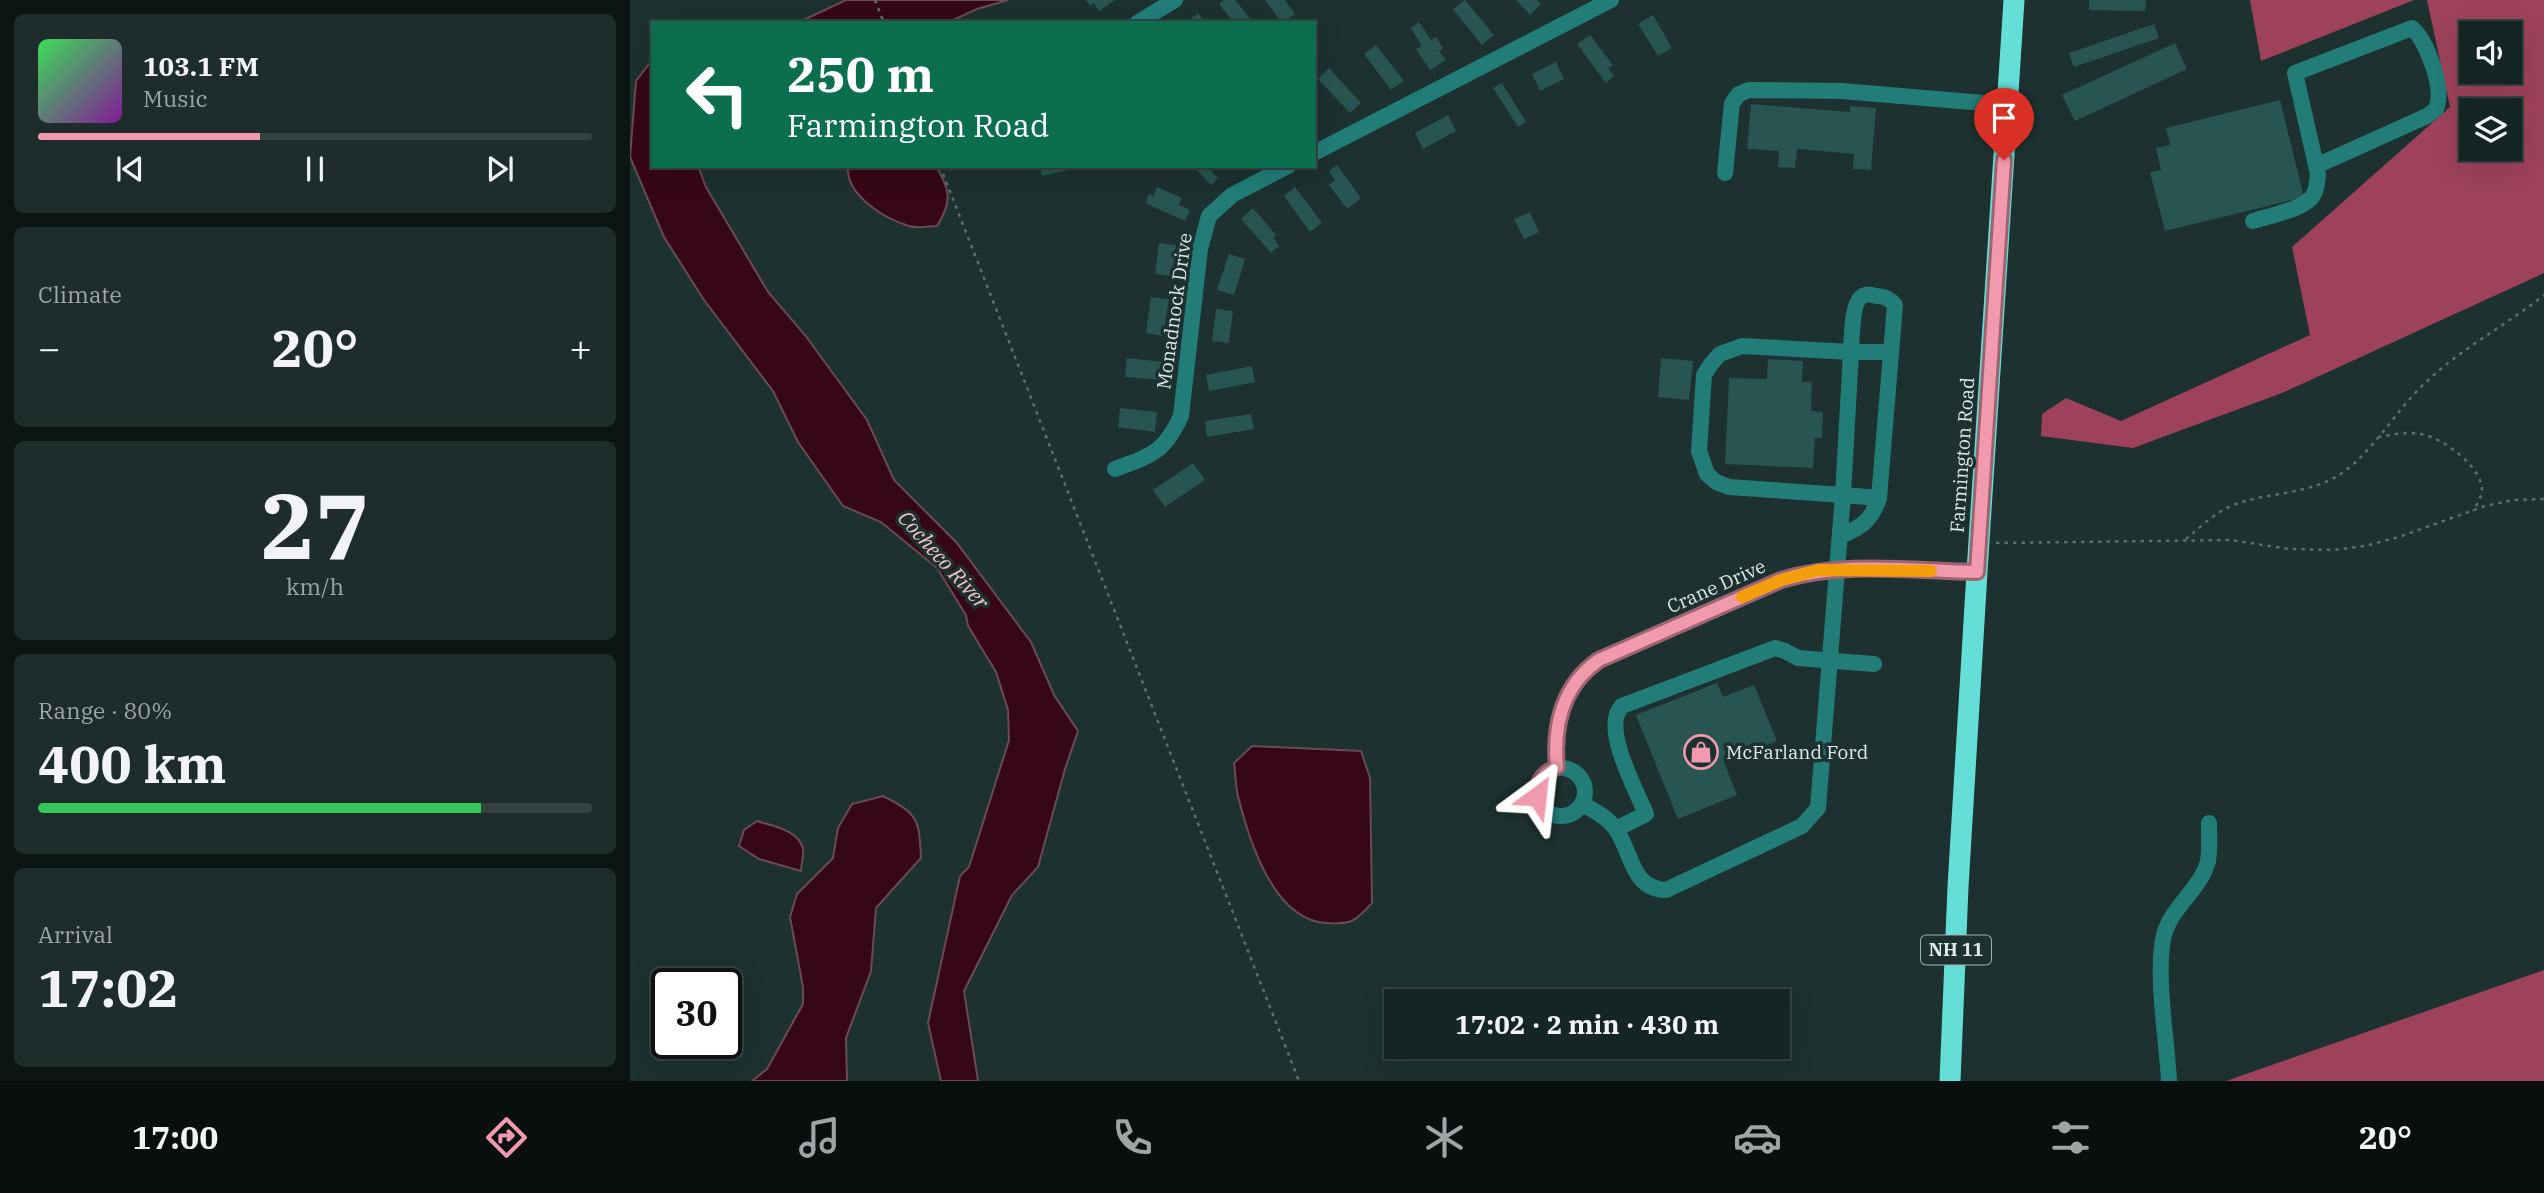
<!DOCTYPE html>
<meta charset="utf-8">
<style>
body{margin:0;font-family:"IBM Plex Serif",serif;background:#1e2d2c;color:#f1f3f6;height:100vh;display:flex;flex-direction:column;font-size:26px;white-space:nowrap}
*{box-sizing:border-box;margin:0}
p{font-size:23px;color:#9da5a6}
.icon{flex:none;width:38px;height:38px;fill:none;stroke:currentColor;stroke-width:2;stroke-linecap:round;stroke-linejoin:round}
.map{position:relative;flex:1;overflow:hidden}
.details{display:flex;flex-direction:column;gap:14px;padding:14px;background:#0c1414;width:630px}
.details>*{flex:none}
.banner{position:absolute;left:21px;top:21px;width:665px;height:147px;border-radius:0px;box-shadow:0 7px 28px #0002,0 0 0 2px #344241;background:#0b6e4f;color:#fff;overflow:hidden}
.buttons{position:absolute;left:1829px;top:21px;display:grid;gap:14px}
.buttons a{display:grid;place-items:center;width:63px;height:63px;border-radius:0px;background:#152524;box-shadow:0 7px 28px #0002,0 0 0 2px #344241;font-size:35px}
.speed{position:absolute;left:21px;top:968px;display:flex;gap:14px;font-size:35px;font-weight:700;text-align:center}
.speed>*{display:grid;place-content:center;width:91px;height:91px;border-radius:50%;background:#152524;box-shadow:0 7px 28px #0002,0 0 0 2px #344241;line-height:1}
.speed .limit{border:4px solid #111;border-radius:10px;background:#fff;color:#111}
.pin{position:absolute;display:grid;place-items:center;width:60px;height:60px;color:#fff;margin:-72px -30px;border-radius:50% 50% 50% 0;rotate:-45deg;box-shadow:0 0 7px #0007}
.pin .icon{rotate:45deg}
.me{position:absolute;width:77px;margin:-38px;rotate:30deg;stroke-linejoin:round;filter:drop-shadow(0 0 5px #0008)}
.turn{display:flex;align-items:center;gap:24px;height:147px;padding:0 21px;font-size:32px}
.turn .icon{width:91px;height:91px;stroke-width:2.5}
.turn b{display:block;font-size:49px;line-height:60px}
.big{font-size:52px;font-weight:800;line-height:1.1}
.details .tile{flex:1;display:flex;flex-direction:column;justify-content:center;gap:10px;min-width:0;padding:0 24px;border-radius:10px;background:#1e2d2c}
.details .dial{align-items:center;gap:0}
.dial b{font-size:91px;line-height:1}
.song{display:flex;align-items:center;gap:21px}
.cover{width:84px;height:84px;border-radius:10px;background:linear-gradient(135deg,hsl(130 70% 55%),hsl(290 70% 35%))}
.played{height:7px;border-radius:4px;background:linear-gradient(90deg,#f29aad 40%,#344241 40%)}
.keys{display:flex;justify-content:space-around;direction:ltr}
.heat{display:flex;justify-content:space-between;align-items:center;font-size:38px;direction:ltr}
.charge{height:10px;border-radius:5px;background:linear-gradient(90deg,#34c759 80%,#344241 0)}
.trip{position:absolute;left:754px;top:989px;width:406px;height:70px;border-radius:0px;background:#152524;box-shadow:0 7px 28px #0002,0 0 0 2px #344241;font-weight:800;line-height:70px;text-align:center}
.tabs{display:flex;height:112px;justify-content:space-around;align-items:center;background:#080f0e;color:#9da5a6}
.tabs .icon{width:49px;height:49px}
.tabs .current{color:#f29aad}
.tabs b{font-size:32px;color:#f1f3f6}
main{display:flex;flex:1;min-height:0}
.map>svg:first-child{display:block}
</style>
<main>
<section class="details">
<div class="tile">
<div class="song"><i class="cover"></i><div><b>103.1 FM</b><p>Music</p></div></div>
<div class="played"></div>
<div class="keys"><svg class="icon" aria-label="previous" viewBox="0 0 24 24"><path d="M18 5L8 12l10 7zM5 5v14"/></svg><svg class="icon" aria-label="pause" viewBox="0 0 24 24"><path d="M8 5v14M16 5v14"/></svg><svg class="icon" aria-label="next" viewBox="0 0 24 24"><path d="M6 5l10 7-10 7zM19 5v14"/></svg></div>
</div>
<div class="tile"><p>Climate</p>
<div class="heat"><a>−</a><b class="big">20°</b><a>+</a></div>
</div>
<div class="tile dial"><b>27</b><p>km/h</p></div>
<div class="tile"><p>Range · 80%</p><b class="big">400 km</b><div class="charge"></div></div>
<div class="tile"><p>Arrival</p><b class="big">17:02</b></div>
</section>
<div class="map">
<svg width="1914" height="1081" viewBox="0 0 1914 1081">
<rect width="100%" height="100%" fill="#1c3130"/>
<!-- forest -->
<g fill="#9d425a" fill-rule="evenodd">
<path d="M1620,0H1784L1631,61Z"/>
<path d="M1797,0H1914V273L1652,393L1503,448L1411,436L1412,414L1436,398L1491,421L1680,335L1662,247L1820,107ZM1841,33H1880V72H1841ZM1841,110H1880V149H1841Z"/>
<path d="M1914,970V1081H1596Z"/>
</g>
<!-- water -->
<g fill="#360716" stroke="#684b55" stroke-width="2">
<path d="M216,0H378L347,9L317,23H167Z"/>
<path d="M23,59V166H68L76,187L138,292L175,335L237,420L264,480L326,542L401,642L424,695L448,731L435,769L408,867L382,895L334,991L348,1081H311L298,1023L330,876L339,867L379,740L378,710L366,672L338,626L336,615L307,568L251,522L213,506L168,442L143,391L74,300L34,237L0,157L6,81Z"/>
<path d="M218,166H306C320,192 323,200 307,226C299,226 287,229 279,226C255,219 215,195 218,166Z"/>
<path d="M622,746L731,751L740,778L742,903C726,921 721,925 696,923C644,920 620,843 609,800C605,788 606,775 604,763Z"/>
<path d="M253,796C289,814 289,820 291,858L246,908L241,971L216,1038L217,1081H122L137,1069L173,1004V987L160,917L167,894L203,858L208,828L222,804Z"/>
<path d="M127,821C142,826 169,830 173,849C174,855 171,865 171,871L129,859L109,846L114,830Z"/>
</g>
<!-- building -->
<g fill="#285451">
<path d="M456,0H485L469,11L464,3L460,6Z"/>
<path d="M594,0H605L624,23H604L589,4Z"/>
<path d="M635,0H655L665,14L652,23Z"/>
<path d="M835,0L864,35L852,45L823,9Z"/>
<path d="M886,0H907L911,4L900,15Z"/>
<path d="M1459,0H1516L1515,11L1459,10Z"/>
<path d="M568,13L576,23H555Z"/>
<path d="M1023,15L1042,48L1028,56L1008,24Z"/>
<path d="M789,22L801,40L806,37L813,48L809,51L816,60L800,70L786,49L792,46L781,28Z"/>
<path d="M1524,24L1529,38L1444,67L1439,53Z"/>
<path d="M960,35L983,65L978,68L984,76L976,83L947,44Z"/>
<path d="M1545,43L1557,69L1445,121L1432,95Z"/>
<path d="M746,45L774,81L761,90L734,54Z"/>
<path d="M926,62L934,79L910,91L902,74Z"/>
<path d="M699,68L731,103L720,113L688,79Z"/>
<path d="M872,83L896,122L888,127L863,88Z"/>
<path d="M1650,100L1674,197L1535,231L1520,172L1531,170L1526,148L1540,145L1536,128Z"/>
<path d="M1121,104L1220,112V106L1246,108L1241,170L1223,169L1224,154L1167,149L1165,168L1148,167L1149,151L1117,149Z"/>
<path d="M818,115L826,131L793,149L785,133Z"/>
<path d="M707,165L731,198L717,209L699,185L705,180L699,171Z"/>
<path d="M410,166H443V169L412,176Z"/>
<path d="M563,166H586L581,171L588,178L581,185Z"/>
<path d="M527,187L552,198L549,205L560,210L555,221L515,203L519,194L523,196Z"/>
<path d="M665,187L692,223L680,232L654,196Z"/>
<path d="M623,208L646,235L643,238L649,246L641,253L611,219Z"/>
<path d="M900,212L909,232L894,239L884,219Z"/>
<path d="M529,243L546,245L542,276L525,274Z"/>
<path d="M599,254L615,259L604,295L587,290Z"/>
<path d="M521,297L539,299L533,336L516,333Z"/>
<path d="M586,309L603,311L599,343L582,341Z"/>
<path d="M497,358L533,362L532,380L495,377Z"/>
<path d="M1031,358L1063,361L1059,400L1028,397Z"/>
<path d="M1138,359L1173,361L1172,382H1182L1181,411L1193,412L1192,438H1185L1183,468L1095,464L1099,378L1137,379Z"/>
<path d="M622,366L625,382L579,391L576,375Z"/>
<path d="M490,408L527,412L525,432L488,427Z"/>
<path d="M621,414L624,429L577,437L575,421Z"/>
<path d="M563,463L575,480L535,507L523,490Z"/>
<path d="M1087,683L1093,697L1124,685L1147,741L1094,762L1107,795L1048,819L1006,715Z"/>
</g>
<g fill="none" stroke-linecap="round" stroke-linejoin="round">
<!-- path -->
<g stroke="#5c6f6e" stroke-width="2.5" stroke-dasharray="3.5 5" stroke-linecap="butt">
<path d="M245,0L254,23"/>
<path d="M310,166L669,1081"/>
<path d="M1748,437C1762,435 1777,431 1791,434C1813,438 1853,467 1852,491C1851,498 1847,504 1843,511"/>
<path d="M1556,539C1572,526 1588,509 1609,503C1639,493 1672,494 1702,479C1738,461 1764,412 1794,384C1830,349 1875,326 1914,295"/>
<path d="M1366,543L1601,540L1659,549L1703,550L1735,546L1769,537L1855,506L1883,500L1914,499"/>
</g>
<!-- minor -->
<g stroke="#227d78" stroke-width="16">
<path d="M507,23L545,0"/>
<path d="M684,153L981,0"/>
<path d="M1095,173L1102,103L1109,94L1119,90L1212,91L1377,105"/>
<path d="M1623,221C1638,216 1672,210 1682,197C1687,191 1687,182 1688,174L1665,73L1782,28C1797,41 1815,89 1806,109L1797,116L1686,166"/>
<path d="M485,469C522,455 534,453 551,416L570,249L579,216L602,195L658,166"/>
<path d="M1249,498L1213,495L1221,352H1261"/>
<path d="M927,767C923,725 934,685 969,660L1151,580C1211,561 1283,570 1347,572"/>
<circle cx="931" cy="792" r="24"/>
<path d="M952,804C965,811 979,818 987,831C1002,854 1002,889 1036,890L1172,826L1188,808L1213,495L1099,487L1086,482L1077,474L1069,451L1074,375L1081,364L1090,354L1112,346L1221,352C1222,339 1221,298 1235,295C1239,294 1243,295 1246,296C1255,296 1260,299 1265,305L1249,498C1242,520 1231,528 1210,536"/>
<path d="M986,829L1016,814C1006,789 971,727 992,706L1145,648L1155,651L1168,658L1244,664"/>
<path d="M1539,1081C1537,1041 1525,972 1534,935C1541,907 1571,889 1578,861C1580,849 1579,835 1579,823"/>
</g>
<!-- highway -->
<path stroke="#64ded6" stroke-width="21" d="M1320,1081L1328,887L1347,572L1384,0"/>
</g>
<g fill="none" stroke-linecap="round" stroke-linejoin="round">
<!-- route casing -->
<g stroke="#9d6470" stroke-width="18">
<path id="route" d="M907,796C907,781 913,773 927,767C923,725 933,685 969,660L1151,580C1212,561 1283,571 1347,572L1374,160"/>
</g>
<!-- route -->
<use href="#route" stroke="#f29aad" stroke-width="12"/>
<!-- slow -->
<path stroke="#f59e0b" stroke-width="12" d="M1112,597L1151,580L1188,570L1301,571"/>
</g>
<!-- icons -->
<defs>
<g id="shop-ring" transform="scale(1.75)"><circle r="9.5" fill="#1c3130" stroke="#f29aad" stroke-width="1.5"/><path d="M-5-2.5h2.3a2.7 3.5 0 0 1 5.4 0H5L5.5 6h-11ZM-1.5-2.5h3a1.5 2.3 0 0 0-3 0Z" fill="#f29aad"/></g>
</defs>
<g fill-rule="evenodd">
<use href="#shop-ring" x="1071" y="752"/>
</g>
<g text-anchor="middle" stroke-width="7" stroke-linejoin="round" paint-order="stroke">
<!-- shield labels -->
<rect fill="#1c3130" stroke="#a3b2b2" stroke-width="2" x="1291" y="935.5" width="70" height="29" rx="5"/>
<g font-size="18" font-weight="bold" fill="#ddeae9">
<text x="1326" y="956">NH 11</text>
</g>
<!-- street labels -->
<g font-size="19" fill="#ddeae9" stroke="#1c3130">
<text transform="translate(544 311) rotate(-82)" y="7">Monadnock Drive</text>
<text transform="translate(1332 455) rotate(-86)" y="7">Farmington Road</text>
<text transform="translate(1086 586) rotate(-24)" y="7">Crane Drive</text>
</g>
<!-- poi labels -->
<g font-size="19" fill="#ddeae9" stroke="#1c3130" text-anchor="start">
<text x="1096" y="759">McFarland Ford</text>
</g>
<!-- water labels -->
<g font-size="21" font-style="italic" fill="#f8c3cd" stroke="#1c3130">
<text transform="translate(313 560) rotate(48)" y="7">Cocheco River</text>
</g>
</g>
</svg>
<div class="buttons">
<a><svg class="icon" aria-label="sound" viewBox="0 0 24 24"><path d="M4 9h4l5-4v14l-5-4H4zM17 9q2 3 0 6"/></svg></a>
<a><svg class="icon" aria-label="layers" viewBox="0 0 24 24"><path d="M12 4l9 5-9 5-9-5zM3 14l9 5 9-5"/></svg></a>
</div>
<div class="speed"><div class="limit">30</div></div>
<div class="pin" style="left:1374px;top:160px;background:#d93025"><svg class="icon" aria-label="arrive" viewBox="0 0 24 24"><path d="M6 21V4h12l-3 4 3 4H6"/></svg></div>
<svg class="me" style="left:907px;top:796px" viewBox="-20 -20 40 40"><path d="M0-17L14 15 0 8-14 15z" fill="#f29aad" stroke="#fff" stroke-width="4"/></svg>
<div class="trip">17:02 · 2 min · 430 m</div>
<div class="banner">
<div class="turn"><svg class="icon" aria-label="left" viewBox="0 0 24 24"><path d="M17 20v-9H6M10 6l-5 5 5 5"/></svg><div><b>250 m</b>Farmington Road</div></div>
</div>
</div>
</main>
<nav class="tabs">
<b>17:00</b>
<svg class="icon current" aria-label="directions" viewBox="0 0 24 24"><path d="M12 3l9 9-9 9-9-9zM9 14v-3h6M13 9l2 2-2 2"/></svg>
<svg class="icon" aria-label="music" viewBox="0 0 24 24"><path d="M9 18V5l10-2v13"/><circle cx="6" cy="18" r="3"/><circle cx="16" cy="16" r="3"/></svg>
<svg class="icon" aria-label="phone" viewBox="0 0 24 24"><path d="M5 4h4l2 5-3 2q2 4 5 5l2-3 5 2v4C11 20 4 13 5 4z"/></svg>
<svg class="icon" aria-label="climate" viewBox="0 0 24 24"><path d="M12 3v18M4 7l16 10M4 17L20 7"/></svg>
<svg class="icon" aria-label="car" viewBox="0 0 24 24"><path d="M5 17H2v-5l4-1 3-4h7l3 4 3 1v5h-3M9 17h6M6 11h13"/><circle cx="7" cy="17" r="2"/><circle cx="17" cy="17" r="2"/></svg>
<svg class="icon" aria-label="filters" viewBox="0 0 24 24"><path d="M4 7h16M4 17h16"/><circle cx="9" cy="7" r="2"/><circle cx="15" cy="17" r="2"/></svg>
<b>20°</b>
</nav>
